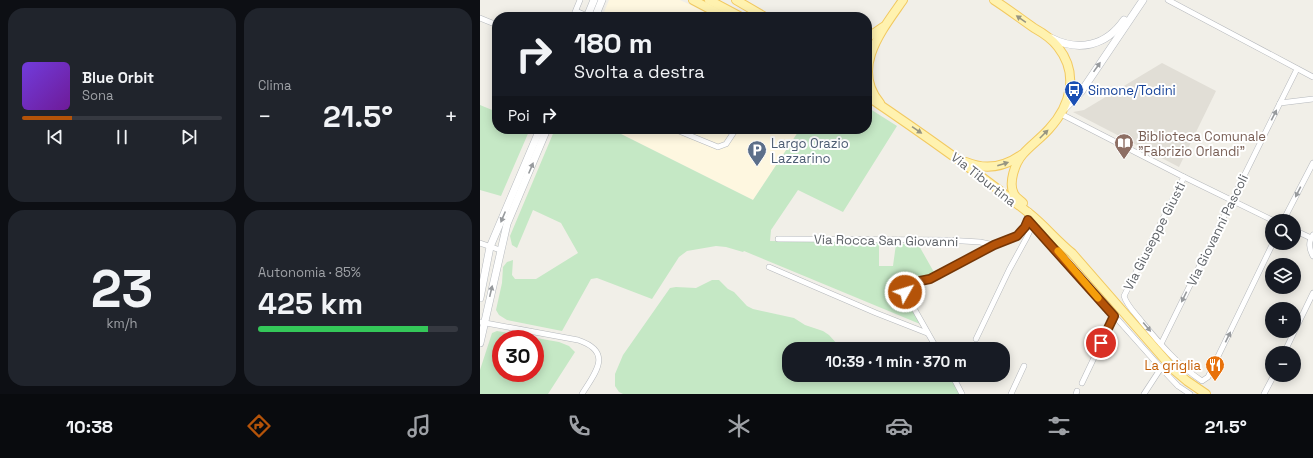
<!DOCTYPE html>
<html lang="it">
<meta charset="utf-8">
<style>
body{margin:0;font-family:"Space Grotesk",sans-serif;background:#20242c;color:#f1f3f6;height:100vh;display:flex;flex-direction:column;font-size:15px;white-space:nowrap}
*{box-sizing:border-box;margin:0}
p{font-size:13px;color:#9ea1a6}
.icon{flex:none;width:22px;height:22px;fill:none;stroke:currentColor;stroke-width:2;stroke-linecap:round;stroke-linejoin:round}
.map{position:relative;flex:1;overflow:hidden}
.details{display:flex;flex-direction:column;gap:8px;padding:8px;background:#0d0f14;width:480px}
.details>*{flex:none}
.guide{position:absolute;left:12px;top:12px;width:380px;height:122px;border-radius:16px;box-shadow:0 2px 10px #0003;background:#171b24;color:#f1f3f6;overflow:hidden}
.fabs{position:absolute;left:785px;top:214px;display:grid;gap:8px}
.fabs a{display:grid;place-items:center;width:36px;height:36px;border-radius:50%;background:#171b24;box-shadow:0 2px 10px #0003;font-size:20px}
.speed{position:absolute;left:12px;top:330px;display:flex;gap:8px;font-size:20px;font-weight:700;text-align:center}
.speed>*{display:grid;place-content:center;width:52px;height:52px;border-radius:50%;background:#171b24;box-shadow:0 2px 10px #0003;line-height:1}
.speed .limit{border:6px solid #d22;background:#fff;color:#111}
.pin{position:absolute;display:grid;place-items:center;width:34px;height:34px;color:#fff;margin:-17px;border:2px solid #fff;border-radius:50%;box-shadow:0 1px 4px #0007}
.me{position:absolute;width:44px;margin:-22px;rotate:51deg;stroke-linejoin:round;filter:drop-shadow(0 0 3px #0008)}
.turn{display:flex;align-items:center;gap:14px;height:84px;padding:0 16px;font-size:18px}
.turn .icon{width:52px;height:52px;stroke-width:2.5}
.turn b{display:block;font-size:28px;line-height:34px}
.then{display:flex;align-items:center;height:38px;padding:0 16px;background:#0003;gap:8px;font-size:15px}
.big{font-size:30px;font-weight:700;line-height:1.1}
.details .tile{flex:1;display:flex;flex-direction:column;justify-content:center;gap:6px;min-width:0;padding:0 14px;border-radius:16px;background:#20242c}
.details .dial{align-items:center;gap:0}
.dial b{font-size:52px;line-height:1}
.song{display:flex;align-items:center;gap:12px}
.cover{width:48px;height:48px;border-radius:6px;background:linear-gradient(135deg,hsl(260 70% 55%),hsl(280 70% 35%))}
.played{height:4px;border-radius:2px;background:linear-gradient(90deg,#b45309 25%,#363941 25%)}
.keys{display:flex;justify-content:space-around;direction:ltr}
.heat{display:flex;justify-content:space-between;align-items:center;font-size:22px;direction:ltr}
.charge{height:6px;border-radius:3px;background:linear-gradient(90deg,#34c759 85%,#363941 0)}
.details .tiles{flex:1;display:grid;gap:8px;grid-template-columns:repeat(2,1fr)}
.trip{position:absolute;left:302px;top:342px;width:228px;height:40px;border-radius:16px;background:#171b24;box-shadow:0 2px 10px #0003;font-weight:700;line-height:40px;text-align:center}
.tab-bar{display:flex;height:64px;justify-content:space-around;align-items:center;background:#090b0e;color:#9ea1a6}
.tab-bar .icon{width:28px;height:28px}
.tab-bar .selected{color:#b45309}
.tab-bar b{font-size:18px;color:#f1f3f6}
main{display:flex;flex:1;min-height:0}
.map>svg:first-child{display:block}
</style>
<main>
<section class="details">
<div class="tiles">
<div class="tile">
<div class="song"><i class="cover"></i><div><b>Blue Orbit</b><p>Sona</p></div></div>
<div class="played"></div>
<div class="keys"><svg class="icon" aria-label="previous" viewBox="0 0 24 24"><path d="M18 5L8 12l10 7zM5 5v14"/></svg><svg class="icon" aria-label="pause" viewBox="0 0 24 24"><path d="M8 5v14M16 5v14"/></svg><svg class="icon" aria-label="next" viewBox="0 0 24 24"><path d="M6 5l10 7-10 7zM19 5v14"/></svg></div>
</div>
<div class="tile"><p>Clima</p>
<div class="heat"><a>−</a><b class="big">21.5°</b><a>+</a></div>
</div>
<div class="tile dial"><b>23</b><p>km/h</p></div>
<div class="tile"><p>Autonomia · 85%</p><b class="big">425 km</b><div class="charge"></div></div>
</div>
</section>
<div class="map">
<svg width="833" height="394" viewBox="0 0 833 394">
<rect width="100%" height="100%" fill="#f1efe8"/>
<!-- commercial -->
<g fill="#fef7e0">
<path d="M129,0H200L236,17H122Z"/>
<path d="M131,129H320L273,200Z"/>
</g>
<!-- education -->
<path fill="#e1ded6" d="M682,63L736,91L699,167L593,112L604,110Z"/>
<!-- green -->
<g fill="#c5e8c5" fill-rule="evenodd">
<path d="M0,105L17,112V129H50L21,196L0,190Z"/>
<path d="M387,107L417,126L363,212L318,190L291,230L290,241L399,243V266H413L416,244H438L455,274L430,278L424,283L440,324L264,251L263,252L246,247L236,246L207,251L199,257L172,299L117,278L111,279L82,331L27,320L19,315L16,310L22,283L23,267L27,262L33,260L32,275L35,279H56L98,253L81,223L53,210L37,248L32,245L30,236L75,129H131L273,200L320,129H387Z"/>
<path d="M232,280H239L248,289L254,292L267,306L273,309L314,318L325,325L343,331L349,335L358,345L365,349H309V375H470L480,394H143L139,392L135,386V374L143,355L190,288L196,287L216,288Z"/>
<path d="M17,331L79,342L89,346L95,352L68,394H0V370L12,333ZM21,339H55V373H21Z"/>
</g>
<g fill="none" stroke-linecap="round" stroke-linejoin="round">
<!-- minor casing -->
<g stroke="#b5b8bc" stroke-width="6">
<g id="minor">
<path d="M688,0L833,77"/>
<path d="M96,11L107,16"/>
<path d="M93,17L100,0"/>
<path d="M0,18L17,25"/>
<path d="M800,103L817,69"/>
<path d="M581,114L704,177L794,221"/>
<path d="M194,129L238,147L246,144L256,129"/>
<path d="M704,177L644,296C647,306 656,314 662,322C680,344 698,365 722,381L728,377L793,243"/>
<path d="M549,220L681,368"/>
<path d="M803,221L833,163"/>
<path d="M814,230L831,238"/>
<path d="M833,235C828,242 829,249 833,256"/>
<path d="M298,239L466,240L500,242L514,245"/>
<path d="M0,243L20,250"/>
<path d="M289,267L396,313L447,333"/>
<path d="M0,322L98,340C134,352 115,373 102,394"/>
<path d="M496,339L529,270L547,237L554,222"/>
<path d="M681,344L800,103L833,99"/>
<path d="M457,349L427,296L425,291L426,286L430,283L454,277L514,245L537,236L542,231L547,224L549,211"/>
<path d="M804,353L833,293"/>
<path d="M472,375L482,394"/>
<path d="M602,383L634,316"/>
<path d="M531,394L544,366"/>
<path d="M596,394L597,391"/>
<path d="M664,394L681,368L698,386L710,394"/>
<path d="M784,394L794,375"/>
</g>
</g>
<!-- secondary casing -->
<g stroke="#b6babf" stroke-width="8">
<g id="secondary">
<path d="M107,17L114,0"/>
<path d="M115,17L122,0"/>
<path d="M571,38C599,52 626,46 644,20"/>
<path d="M585,108L601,92L663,0"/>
<path d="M0,298L10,247L60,129"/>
<path d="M0,343L27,224L67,129"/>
</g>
</g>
<!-- primary casing -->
<g stroke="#f2c960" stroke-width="10">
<g id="primary">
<path d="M213,0L245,17"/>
<path d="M229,0L261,17"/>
<path d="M256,0L285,17"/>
<path d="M514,0C528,9 541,19 554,28C563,33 572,39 578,47C599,74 591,105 569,129C561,138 551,145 543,154C535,163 528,183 534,194C536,198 540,200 543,203"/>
<path d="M387,38L403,27"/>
<path d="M387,96C443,134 497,172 550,214C565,226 577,241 592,253L694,370L707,381L726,394"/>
<path d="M400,103C370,68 403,29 423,0"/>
<path d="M486,162C505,170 524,167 541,155"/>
</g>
</g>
<!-- minor -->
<use href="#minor" stroke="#fff" stroke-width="5"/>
<!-- secondary -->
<use href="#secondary" stroke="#fff" stroke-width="7"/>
<!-- primary -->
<use href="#primary" stroke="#fff2af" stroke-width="8"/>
</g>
<!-- one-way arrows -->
<defs><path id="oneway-solid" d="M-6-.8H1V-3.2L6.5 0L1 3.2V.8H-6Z"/></defs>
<g fill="#979581">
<use href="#oneway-solid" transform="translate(541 19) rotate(-145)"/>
<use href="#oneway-solid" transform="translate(437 130) rotate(34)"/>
<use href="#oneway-solid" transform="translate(564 134) rotate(-45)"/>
<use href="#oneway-solid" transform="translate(523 164) rotate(-18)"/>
</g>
<g fill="#979a9d">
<use href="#oneway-solid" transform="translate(617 67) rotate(-55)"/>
<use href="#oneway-solid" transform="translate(794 115) rotate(-63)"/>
<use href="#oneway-solid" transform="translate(51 168) rotate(-67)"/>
<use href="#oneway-solid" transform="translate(818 192) rotate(117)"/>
<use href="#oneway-solid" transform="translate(23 217) rotate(113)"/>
<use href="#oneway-solid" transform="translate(11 291) rotate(-77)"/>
<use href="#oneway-solid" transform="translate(704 297) rotate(116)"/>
<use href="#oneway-solid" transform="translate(667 327) rotate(50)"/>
<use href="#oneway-solid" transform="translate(748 337) rotate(-64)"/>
</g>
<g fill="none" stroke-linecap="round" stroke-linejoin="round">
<!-- route casing -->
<g stroke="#753606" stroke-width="10">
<path id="route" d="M425,292V288L430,283L450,279L514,245L537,236L545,227L548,220L634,316L621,343"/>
</g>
<!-- route -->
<use href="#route" stroke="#b45309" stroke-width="7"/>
<!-- slow -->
<path stroke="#f59e0b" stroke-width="7" d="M578,251L618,298"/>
</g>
<!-- icons -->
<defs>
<g id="bus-pin" transform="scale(1)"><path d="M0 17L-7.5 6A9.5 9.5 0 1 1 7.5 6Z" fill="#1a4fb4" stroke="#fff"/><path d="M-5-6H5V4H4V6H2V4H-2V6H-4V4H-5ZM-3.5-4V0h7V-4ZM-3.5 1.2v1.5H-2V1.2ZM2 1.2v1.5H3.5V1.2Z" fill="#fff"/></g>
<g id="library-pin" transform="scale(1)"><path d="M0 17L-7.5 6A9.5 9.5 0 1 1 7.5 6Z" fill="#8d6e63" stroke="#fff"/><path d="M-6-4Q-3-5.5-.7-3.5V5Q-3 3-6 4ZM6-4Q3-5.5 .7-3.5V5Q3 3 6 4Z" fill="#fff"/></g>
<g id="parking-pin" transform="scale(1)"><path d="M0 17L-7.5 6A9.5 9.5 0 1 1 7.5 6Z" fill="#5c6f8a" stroke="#fff"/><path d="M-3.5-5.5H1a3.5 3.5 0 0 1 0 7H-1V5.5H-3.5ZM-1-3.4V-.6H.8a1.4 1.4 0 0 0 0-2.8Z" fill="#fff"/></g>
<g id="restaurant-pin" transform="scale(1)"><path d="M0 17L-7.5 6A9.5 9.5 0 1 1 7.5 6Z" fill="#e8710a" stroke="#fff"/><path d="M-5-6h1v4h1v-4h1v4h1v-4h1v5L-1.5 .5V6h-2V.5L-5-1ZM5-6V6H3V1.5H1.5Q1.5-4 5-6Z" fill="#fff"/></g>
</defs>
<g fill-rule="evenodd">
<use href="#bus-pin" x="594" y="90"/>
<use href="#library-pin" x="644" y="143"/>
<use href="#parking-pin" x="277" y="150"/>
<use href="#restaurant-pin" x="735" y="365"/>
</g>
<g text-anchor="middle" stroke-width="4" stroke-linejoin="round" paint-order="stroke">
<!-- transit labels -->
<g font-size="13" fill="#164399" stroke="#fff" text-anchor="start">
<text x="608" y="95">Simone/Todini</text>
</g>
<!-- education labels -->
<g font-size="13" fill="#785e54" stroke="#fff" text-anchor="start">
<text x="658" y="141">Biblioteca Comunale<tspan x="658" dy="15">"Fabrizio Orlandi"</tspan></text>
</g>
<!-- service labels -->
<g font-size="13" fill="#4e5e75" stroke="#fff" text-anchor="start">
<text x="291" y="148">Largo Orazio<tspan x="291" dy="15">Lazzarino</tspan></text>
</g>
<!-- street labels -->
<g font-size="13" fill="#5f6368" stroke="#fff">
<text transform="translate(504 179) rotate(38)" y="5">Via Tiburtina</text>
<text transform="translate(737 230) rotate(-64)" y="5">Via Giovanni Pascoli</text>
<text transform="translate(674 236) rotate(-63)" y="5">Via Giuseppe Giusti</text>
<text transform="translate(406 240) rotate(1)" y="5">Via Rocca San Giovanni</text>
</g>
<!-- food labels -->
<g font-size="13" fill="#c56008" stroke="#fff" text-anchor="end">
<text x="721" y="370">La griglia</text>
</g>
</g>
</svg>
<div class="fabs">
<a><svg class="icon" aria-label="search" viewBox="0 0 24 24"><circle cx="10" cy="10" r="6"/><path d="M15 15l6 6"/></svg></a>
<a><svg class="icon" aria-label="layers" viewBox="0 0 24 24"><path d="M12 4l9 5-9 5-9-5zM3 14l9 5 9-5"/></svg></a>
<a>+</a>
<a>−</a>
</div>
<div class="speed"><div class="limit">30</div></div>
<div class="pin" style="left:621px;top:343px;background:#d93025"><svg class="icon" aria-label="arrive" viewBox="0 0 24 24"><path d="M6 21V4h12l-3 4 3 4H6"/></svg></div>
<svg class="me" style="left:425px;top:292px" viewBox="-20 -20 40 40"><circle r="17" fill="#b45309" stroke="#fff" stroke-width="3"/><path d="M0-11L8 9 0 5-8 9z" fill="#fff"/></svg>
<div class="trip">10:39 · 1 min · 370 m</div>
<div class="guide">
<div class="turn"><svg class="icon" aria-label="right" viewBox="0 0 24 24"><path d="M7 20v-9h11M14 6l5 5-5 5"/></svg><div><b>180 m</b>Svolta a destra</div></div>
<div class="then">Poi<svg class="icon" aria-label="right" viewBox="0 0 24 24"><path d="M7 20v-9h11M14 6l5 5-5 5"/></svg></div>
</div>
</div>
</main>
<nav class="tab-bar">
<b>10:38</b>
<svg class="icon selected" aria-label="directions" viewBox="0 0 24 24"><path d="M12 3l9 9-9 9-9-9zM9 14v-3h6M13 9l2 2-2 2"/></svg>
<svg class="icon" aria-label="music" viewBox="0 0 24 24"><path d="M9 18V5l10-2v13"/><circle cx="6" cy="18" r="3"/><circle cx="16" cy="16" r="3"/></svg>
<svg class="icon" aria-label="phone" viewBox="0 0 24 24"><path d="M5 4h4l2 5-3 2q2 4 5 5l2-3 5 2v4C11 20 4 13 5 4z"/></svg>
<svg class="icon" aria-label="climate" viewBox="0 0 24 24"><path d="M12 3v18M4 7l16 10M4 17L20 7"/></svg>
<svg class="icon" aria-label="car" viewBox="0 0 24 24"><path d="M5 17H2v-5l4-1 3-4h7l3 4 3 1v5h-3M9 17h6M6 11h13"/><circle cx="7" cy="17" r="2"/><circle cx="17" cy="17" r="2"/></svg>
<svg class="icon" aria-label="filters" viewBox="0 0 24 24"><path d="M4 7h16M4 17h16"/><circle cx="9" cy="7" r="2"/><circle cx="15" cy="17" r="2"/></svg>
<b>21.5°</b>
</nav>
